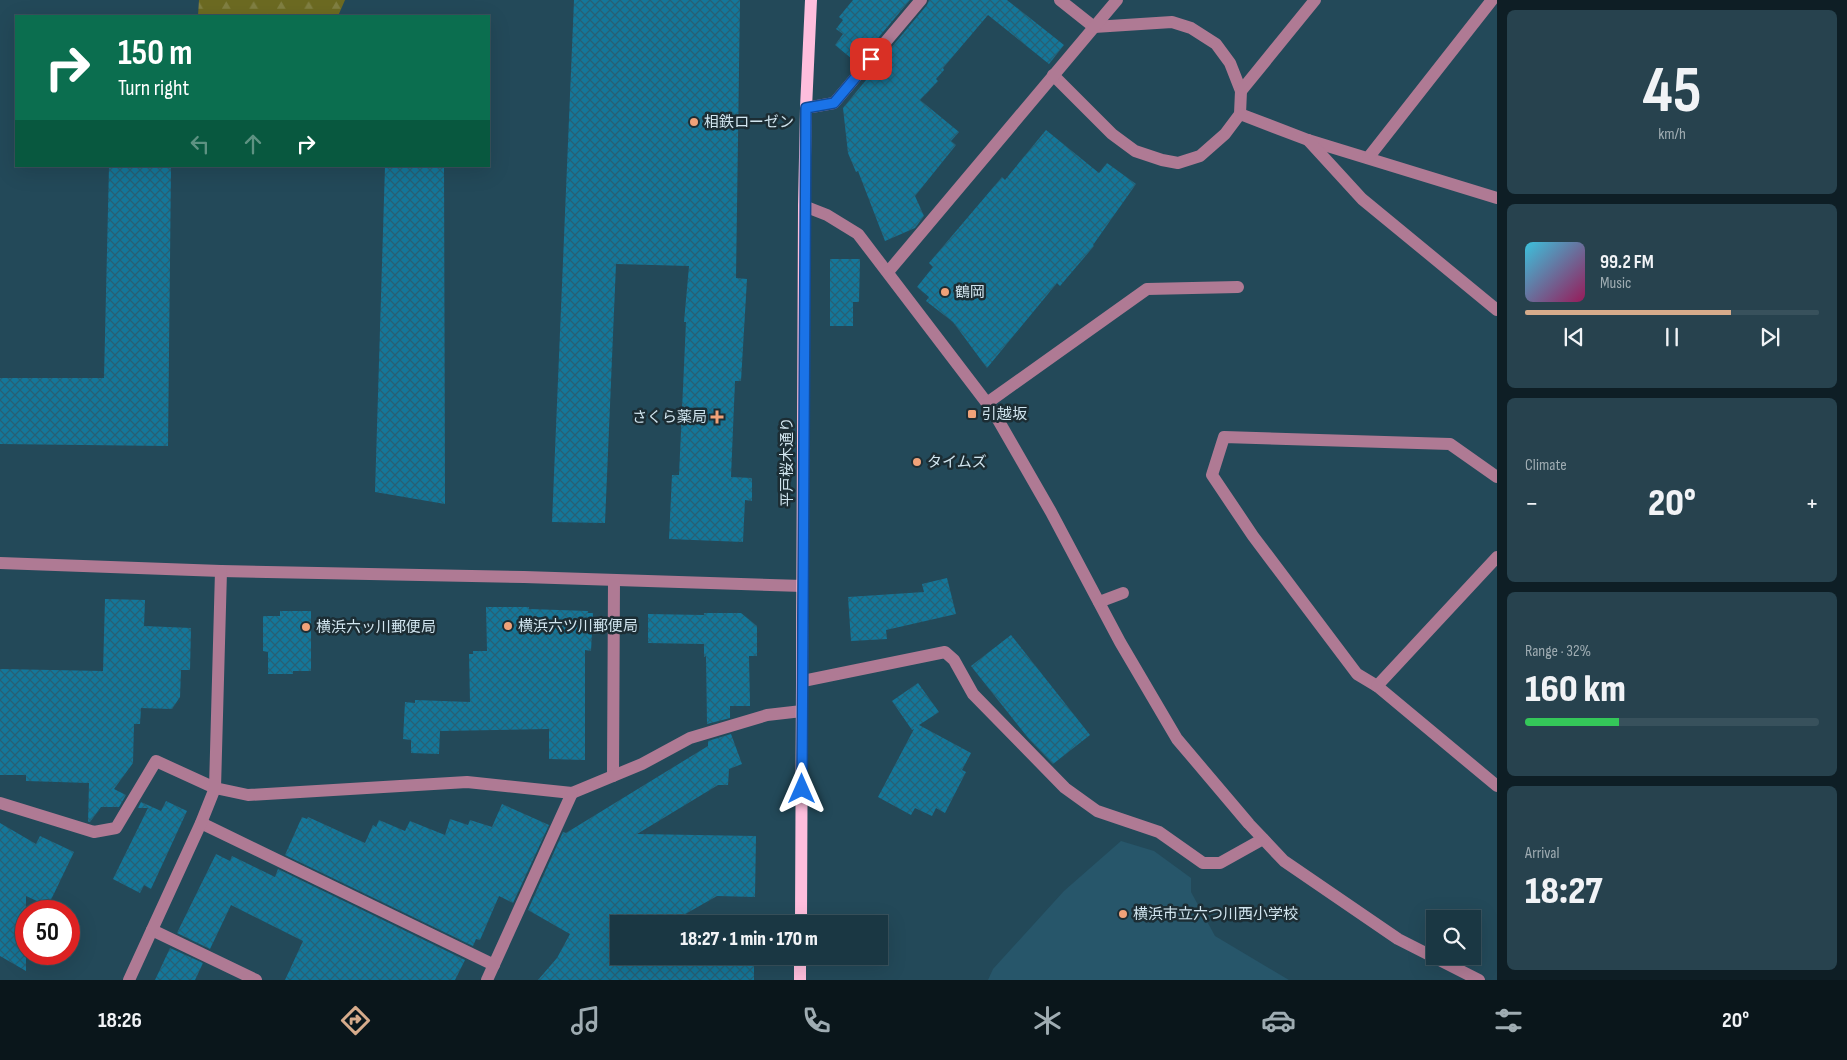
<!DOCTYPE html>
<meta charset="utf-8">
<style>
body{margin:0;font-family:"Sofia Sans Condensed","Noto Sans JP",sans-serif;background:#27424e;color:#f1f3f6;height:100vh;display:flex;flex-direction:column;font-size:19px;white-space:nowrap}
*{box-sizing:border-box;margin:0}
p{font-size:16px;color:#9facb2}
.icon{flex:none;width:28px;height:28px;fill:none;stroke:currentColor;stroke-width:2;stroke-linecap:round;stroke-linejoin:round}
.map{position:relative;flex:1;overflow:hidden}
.details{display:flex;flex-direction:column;gap:10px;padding:10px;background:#0e1e25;width:350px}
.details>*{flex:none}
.guide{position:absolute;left:15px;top:15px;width:475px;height:152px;border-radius:0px;box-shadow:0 5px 20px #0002,0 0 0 1px #38515c;background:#0b6e4f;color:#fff;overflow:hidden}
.buttons{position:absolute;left:1426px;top:910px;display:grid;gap:10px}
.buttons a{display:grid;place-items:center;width:55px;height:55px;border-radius:0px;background:#1a3743;box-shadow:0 5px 20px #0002,0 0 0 1px #38515c;font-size:25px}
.speed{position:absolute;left:15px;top:900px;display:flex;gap:10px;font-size:25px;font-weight:700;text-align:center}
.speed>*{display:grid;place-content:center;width:65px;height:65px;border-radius:50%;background:#1a3743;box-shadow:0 5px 20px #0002,0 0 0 1px #38515c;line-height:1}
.speed .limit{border:8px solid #d22;background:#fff;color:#111}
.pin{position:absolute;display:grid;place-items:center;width:42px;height:42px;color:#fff;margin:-21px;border-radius:10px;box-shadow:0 2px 8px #0006}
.me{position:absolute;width:55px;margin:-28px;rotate:0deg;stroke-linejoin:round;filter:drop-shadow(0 0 4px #0008)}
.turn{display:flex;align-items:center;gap:18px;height:105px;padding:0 20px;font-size:22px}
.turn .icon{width:65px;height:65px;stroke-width:2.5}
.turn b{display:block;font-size:35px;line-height:42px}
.lanes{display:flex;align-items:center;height:48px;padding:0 20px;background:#0003;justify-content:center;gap:25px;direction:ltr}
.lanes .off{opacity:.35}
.big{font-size:38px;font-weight:800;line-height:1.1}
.details .tile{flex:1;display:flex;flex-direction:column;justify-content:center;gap:8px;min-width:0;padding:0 18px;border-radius:8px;background:#27424e}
.details .dial{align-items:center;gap:0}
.dial b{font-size:65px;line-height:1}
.song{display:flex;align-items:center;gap:15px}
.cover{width:60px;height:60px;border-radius:8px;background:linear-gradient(135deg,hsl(190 70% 55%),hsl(330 70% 35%))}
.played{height:5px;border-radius:2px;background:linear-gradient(90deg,#d6ab8b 70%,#38515c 70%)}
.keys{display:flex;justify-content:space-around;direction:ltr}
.heat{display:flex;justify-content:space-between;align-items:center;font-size:28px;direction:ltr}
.charge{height:8px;border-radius:4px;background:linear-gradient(90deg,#34c759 32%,#38515c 0)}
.trip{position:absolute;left:610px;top:915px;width:278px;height:50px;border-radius:0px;background:#1a3743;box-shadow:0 5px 20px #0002,0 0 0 1px #38515c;font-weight:800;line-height:50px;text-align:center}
.tabs{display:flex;height:80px;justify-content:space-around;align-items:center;background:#0a161b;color:#9facb2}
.tabs .icon{width:35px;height:35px}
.tabs .on{color:#d6ab8b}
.tabs b{font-size:22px;color:#f1f3f6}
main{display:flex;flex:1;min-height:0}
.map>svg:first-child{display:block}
</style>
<main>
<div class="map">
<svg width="1497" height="980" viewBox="0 0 1497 980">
<defs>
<pattern id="forest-firs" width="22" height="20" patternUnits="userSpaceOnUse" patternTransform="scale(1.25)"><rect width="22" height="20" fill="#6c6a22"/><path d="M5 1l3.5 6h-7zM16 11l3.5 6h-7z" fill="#807f42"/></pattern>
<pattern id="building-cross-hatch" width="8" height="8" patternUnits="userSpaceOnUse" patternTransform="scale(1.25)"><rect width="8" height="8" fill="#14779a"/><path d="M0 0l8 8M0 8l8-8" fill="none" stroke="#276075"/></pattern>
</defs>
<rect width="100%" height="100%" fill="#234959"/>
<!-- built -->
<path fill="#27566a" d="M1121,841L1154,851L1191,878V892L1215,936L1289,980H988L993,969L1064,891Z"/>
<!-- forest -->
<path fill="url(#forest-firs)" d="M199,0H345L338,16H198Z"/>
<!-- building -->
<g fill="url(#building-cross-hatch)">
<path d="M574,0H740L736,278L747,279L741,381H735L731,477L752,478V501L745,500L743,542L669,539L672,475H679L686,322H684L689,266L616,264L605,523L552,522Z"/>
<path d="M853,0H910L857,63L835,45L843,34L836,29L843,20L839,17Z"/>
<path d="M929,0H1007L1064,45L1049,64L988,15L943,68L944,70L936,79L938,81L920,100L959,132L951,141L956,145L915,196L924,216L915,228L885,241L858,171L856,172L848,153L843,108L871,74L870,73L927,5Z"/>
<path d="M1046,130L1099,173L1107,163L1136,184L1093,245L1094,246L1060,286L1057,283L987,368L953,322L926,301L929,297L917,287L933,267L929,263L1002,177L1005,180Z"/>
<path d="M109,166H171L168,446L0,444V378H104Z"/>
<path d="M385,166H444L445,504L375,492Z"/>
<path d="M830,259H860L859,302H853V326H830Z"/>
<path d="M947,578L956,614L886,630L887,639L851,641L848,597L924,592L922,584Z"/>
<path d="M105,599L145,600L144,626L191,628L190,670H181L180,697L172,709L141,708L140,724H134L133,763L114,789L126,795L119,807H101L90,822H88L89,783L26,781V775H0V669L103,671Z"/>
<path d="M486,607H529V609L588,611V613H593L591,651L585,650V760L549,759V729L440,731L439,754L411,753V740L403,739L405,702L415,703V700L470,702L469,654H473V651H487Z"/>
<path d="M280,611H311V671H293V674H268V652L263,651V616H280Z"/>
<path d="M704,613H741L757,626V656H749L750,706H730V718L707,724L706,656L704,657V644L648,643V614L704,615Z"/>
<path d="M1011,635L1090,735L1053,764L1029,739L971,666Z"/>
<path d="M918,683L939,712L919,725L971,753L962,770L966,772L945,813L936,808L932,816L915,808L911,815L878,797L914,729L912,730L892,701Z"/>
<path d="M731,734L742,764L729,769L728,785H718L637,834L756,836L755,897L717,896L680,917L682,924H619V956H754V980H538L557,958L570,934L528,910L563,832L566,833L708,746V741Z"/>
<path d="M166,801L187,811L151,889L144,885L140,893L113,879L148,808H138L141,802L161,811Z"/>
<path d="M502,804L549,825L513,903L499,896L480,940L476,939L473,946L285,855L302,817L307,819L308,817L365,843L373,825L376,827L379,820L405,831L410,821L445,835L450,819L468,825L470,820L492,827Z"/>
<path d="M0,823L36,844L40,836L74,852L48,906L26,896V971L0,956Z"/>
<path d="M216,854L230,861L232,856L275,877L278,869L465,960L455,980H285L303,941L231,905L210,949L177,933Z"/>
<path d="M170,948L203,963L195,980H155Z"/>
</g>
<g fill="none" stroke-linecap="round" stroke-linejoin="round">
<!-- minor -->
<g stroke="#af7a94" stroke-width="12">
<path d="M1053,75L1112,134L1135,151L1162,160L1178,163L1200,156L1225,134L1240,114L1241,91L1230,63L1216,44L1191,28L1172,22L1094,27L1060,0"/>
<path d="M1241,91L1315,0"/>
<path d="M806,108L834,103L921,0"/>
<path d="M1240,114L1308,140L1497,198"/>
<path d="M1308,140L1362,199L1497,310"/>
<path d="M1368,158L1492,0"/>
<path d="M804,206L827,215L858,234L993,411L1051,512L1120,642L1177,739L1249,824L1284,861L1398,939L1479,980"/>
<path d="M888,272L1117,0"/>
<path d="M987,403L1147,289L1238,287"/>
<path d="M1497,477L1450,444L1224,437L1212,475L1253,536L1357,674L1377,686L1497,786"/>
<path d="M0,563L221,571L524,577L803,586"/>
<path d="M1099,602L1123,593"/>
<path d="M803,681L945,652L954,660L973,694L1065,788L1097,811L1159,832L1203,863H1220L1263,839"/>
<path d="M1377,686L1497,557"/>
<path d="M613,776L614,580"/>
<path d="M0,803L94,832L116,828L156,761L215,788L248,795L467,782L572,793L642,764L690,738L767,715L802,711"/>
<path d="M201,823L494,965"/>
<path d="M152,930L256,980"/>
<path d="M129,980L201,823L215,788L221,571"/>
<path d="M487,980L572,793"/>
</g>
<!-- major -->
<g stroke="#febedd" stroke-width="12">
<path d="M801,924L804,206L806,108L811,0"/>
<path d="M800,980V956"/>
</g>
</g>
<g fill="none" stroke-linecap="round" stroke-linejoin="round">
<!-- route casing -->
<g stroke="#114b97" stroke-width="12">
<path id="route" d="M802,789L806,108L834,103L871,59"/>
</g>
<!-- route -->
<use href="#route" stroke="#1a73e8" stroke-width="9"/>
</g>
<!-- markers -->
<g fill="#f0a279" stroke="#1c2d34" stroke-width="2">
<circle cx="694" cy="122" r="5"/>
<circle cx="945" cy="292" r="5"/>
<rect x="967" y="409" width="10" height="10" rx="2.5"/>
<path d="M714.5 409.5h5v5h5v5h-5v5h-5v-5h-5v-5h5z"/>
<circle cx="917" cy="462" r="5"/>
<circle cx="508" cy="626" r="5"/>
<circle cx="306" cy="627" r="5"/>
<circle cx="1123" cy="914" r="5"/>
</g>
<g text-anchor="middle" stroke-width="5" stroke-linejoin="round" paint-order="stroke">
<!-- poi labels -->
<g font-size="15" fill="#d1e5ef" stroke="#1c2d34" text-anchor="start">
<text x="704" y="127">相鉄ローゼン</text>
<text x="955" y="297">鶴岡</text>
<text x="982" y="419">引越坂</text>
<text x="707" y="422" text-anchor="end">さくら薬局</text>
<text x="927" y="467">タイムズ</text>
<text x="518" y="631">横浜六ツ川郵便局</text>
<text x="316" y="632">横浜六ッ川郵便局</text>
<text x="1133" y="919">横浜市立六つ川西小学校</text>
</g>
<!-- street labels -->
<g font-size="15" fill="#d1e5ef" stroke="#1c2d34">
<text transform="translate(787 462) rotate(-90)" y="5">平戸桜木通り</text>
</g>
</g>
</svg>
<div class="buttons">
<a><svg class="icon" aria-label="search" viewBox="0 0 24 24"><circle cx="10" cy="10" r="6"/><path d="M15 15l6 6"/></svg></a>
</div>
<div class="speed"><div class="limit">50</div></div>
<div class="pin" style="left:871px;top:59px;background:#d93025"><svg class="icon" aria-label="arrive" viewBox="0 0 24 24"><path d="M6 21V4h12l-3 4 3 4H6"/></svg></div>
<svg class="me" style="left:802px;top:789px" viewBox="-20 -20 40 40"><path d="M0-17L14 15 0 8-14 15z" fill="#1a73e8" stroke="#fff" stroke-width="4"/></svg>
<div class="trip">18:27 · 1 min · 170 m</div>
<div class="guide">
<div class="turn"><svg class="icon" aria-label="right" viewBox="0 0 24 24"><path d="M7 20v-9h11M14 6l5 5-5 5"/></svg><div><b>150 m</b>Turn right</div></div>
<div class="lanes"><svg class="icon off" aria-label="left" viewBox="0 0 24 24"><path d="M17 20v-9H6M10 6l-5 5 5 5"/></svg><svg class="icon off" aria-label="ahead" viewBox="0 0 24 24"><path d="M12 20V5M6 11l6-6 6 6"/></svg><svg class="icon" aria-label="right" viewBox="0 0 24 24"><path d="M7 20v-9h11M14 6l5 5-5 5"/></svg></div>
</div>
</div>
<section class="details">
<div class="tile dial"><b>45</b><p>km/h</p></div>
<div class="tile">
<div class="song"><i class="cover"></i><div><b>99.2 FM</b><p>Music</p></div></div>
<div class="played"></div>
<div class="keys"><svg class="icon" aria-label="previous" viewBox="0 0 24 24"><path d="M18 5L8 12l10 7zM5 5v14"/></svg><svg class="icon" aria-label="pause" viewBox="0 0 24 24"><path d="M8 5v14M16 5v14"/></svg><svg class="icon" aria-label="next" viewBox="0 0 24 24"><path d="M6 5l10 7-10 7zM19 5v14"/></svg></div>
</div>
<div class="tile"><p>Climate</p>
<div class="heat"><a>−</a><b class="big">20°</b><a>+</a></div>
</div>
<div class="tile"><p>Range · 32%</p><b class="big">160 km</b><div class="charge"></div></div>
<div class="tile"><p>Arrival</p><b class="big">18:27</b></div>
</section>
</main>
<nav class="tabs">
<b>18:26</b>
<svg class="icon on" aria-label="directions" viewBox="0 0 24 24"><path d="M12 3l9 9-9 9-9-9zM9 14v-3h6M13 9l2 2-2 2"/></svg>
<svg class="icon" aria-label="music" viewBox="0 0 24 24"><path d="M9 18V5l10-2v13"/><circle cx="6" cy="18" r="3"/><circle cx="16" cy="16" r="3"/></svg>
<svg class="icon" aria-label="phone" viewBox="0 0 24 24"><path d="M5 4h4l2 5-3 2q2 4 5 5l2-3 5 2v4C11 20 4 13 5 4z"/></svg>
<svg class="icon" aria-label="climate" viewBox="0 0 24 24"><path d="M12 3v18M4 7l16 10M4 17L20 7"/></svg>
<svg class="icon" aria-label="car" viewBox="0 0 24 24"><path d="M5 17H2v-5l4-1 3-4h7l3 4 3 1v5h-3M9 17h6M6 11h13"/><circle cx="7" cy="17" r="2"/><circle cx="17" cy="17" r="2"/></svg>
<svg class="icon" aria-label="filters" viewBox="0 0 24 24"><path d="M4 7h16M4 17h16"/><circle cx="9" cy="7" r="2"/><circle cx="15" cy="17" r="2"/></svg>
<b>20°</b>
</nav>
